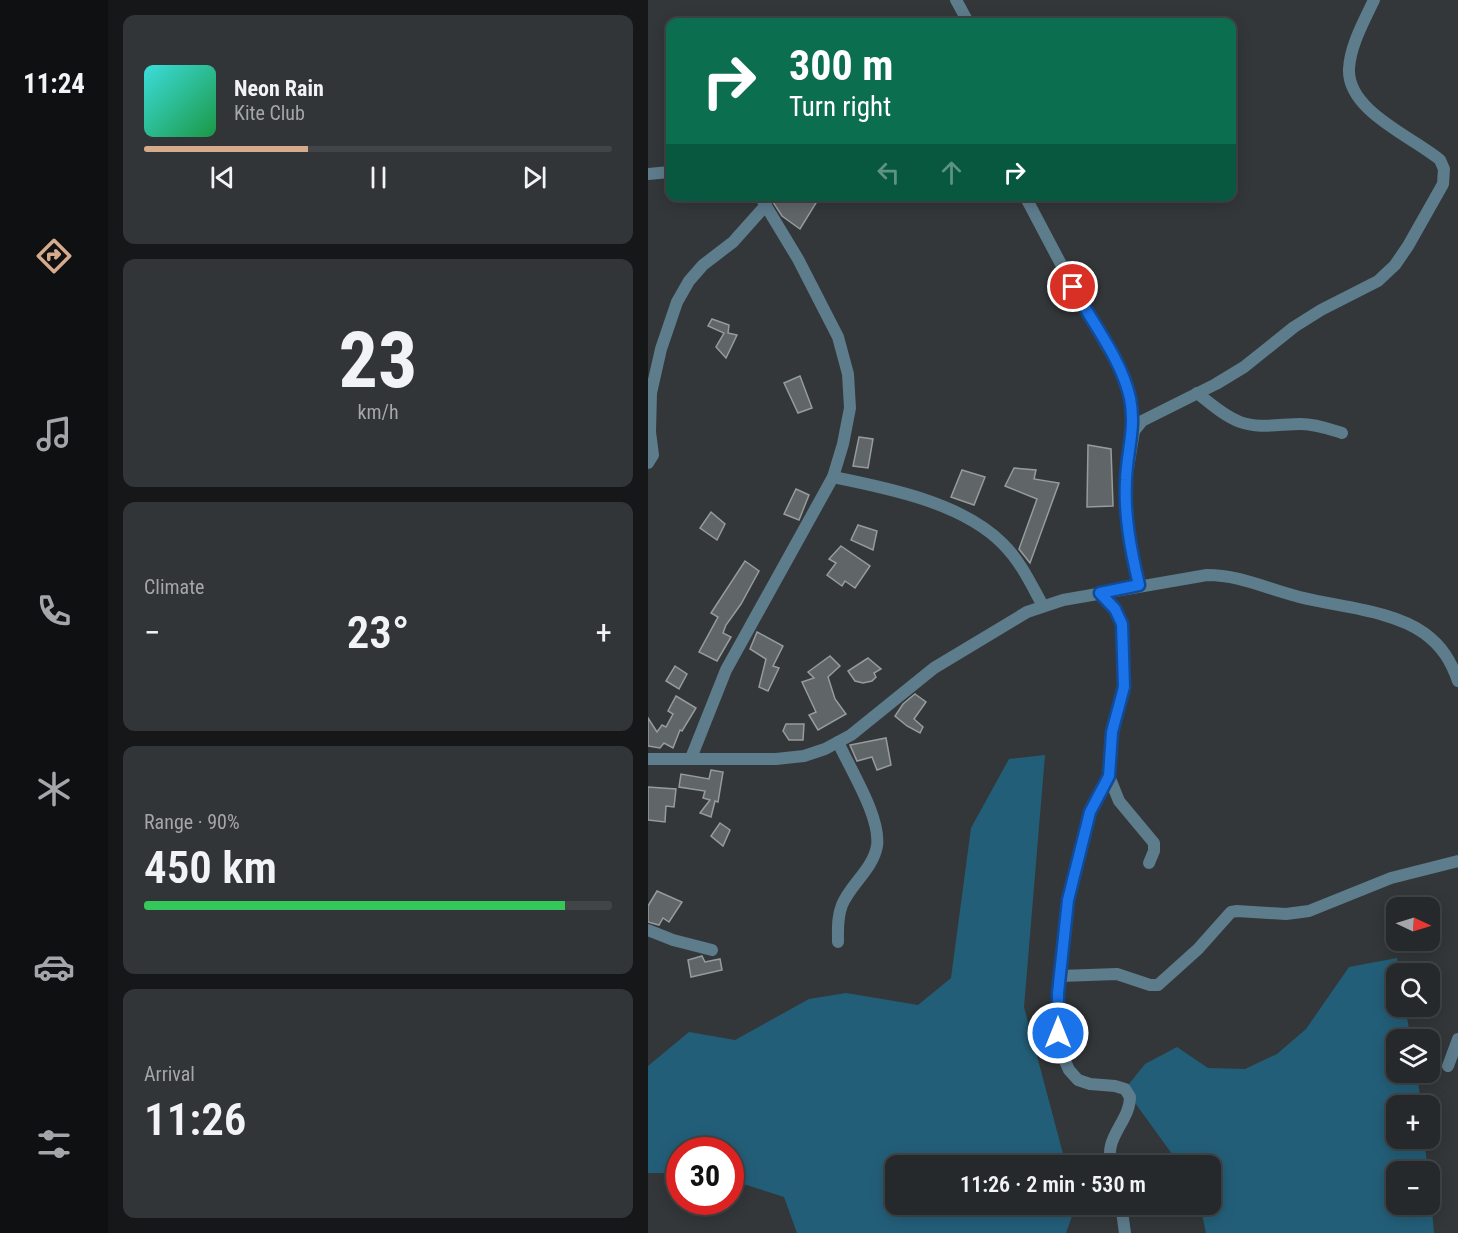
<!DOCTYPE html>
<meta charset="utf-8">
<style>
body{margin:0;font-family:"Roboto Condensed",sans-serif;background:#323537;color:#f1f3f6;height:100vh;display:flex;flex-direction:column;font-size:22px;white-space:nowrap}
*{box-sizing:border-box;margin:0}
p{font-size:20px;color:#a4a6a9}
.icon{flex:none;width:33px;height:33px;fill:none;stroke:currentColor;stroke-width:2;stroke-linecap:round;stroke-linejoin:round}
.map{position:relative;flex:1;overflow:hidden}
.details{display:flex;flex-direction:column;gap:15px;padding:15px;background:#151718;width:540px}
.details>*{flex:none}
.hud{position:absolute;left:18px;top:18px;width:570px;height:183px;border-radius:12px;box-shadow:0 3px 15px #0003,0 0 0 2px #424547;background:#0b6e4f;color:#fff;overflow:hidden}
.needle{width:39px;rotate:94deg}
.buttons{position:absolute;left:738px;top:897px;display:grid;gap:12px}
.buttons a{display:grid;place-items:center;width:54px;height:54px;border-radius:12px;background:#26292b;box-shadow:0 3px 15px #0003,0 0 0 2px #424547;font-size:30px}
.speed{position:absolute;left:18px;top:1137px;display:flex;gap:12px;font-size:30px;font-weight:700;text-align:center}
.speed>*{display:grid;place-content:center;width:78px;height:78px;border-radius:50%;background:#26292b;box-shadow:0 3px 15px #0003,0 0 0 2px #424547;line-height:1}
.speed .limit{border:9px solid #d22;background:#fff;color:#111}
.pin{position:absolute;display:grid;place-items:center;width:51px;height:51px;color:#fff;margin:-26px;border:3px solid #fff;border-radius:50%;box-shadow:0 2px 6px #0007}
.me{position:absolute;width:66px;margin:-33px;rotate:0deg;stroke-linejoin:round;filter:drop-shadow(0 0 4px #0008)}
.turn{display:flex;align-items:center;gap:21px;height:126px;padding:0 24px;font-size:27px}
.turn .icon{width:78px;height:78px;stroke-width:2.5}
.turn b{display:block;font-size:42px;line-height:51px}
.lanes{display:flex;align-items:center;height:57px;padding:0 24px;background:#0003;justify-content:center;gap:30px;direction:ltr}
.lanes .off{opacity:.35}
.big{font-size:45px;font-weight:600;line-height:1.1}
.details .card{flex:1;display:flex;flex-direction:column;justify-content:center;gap:9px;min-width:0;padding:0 21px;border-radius:12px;background:#323537}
.details .dial{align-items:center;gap:0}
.dial b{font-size:78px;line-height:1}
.song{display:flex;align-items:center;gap:18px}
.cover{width:72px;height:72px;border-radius:9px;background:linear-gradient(135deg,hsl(180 70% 55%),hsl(140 70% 35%))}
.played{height:6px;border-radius:3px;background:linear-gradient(90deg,#d6ab8b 35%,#424547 35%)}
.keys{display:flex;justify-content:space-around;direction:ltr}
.heat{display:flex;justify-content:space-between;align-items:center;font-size:33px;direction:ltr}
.charge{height:9px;border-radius:4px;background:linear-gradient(90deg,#34c759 90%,#424547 0)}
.trip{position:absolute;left:237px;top:1155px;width:336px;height:60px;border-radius:12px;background:#26292b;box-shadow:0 3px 15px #0003,0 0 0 2px #424547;font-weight:600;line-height:60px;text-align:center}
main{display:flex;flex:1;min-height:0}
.tabs{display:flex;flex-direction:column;width:108px;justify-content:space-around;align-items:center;background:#0f1011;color:#a4a6a9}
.tabs .icon{width:42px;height:42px}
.tabs .current{color:#d6ab8b}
.tabs b{font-size:27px;color:#f1f3f6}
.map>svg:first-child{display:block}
</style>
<main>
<nav class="tabs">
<b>11:24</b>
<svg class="icon current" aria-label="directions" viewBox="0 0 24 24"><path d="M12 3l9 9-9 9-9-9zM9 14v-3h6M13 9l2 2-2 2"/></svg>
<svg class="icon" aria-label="music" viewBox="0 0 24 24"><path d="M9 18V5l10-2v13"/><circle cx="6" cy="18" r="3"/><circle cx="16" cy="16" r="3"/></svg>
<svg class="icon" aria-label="phone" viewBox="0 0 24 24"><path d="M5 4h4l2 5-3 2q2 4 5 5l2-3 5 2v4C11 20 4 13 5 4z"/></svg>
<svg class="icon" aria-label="climate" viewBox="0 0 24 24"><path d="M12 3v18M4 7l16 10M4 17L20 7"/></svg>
<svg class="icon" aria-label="car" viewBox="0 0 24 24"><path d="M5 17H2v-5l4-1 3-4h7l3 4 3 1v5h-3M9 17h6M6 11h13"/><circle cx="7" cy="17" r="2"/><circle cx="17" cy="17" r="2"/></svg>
<svg class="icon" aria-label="filters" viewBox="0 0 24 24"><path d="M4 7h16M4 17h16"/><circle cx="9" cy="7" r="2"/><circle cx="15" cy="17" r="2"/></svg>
</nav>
<section class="details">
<div class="card">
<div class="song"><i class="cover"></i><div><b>Neon Rain</b><p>Kite Club</p></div></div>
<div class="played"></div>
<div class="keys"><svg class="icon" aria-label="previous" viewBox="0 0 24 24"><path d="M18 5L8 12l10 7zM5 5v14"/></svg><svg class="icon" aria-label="pause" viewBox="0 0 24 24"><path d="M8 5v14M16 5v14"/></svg><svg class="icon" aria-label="next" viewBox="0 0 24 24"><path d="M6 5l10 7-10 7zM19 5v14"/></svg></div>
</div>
<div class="card dial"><b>23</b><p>km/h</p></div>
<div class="card"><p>Climate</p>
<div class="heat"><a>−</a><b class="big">23°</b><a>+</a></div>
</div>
<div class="card"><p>Range · 90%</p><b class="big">450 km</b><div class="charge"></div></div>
<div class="card"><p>Arrival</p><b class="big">11:26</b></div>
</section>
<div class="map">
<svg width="810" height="1233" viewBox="0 0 810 1233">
<rect width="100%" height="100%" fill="#333739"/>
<!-- green -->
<g fill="#235e78">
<path d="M397,755L376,1007L418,1165L248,1166V1204L428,1205L418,1233H149L136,1197L83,1180L82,1150H32L31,1173H0V1066L41,1032L87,1040L161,999L198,993L270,1005L303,978L323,828L361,759Z"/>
<path d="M749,958L752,973L748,974V1006L757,1007L763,1039L748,1040V1072L769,1073L773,1105L748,1106V1138L776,1139L780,1171L748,1172V1204H782V1188L786,1233H558L552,1205L562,1204V1166L532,1165L477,1089L497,1064L529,1047L560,1068L597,1069L629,1054L658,1029L701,967Z"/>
</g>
<!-- building -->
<g fill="#606567" stroke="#969b9e" stroke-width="1.5">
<path d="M125,196H159L168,203L152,229L134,216L123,199Z"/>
<path d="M64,319L81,325L80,333L89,335L78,358L68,347L76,333L60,326Z"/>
<path d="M152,376L164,408L150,413L136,383Z"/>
<path d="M211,437L225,439L220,468L205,466Z"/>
<path d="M440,445L463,449L465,506L439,507Z"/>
<path d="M366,468L388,470L386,479L411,483L382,563L371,549L389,499L357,486Z"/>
<path d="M314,470L337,477L326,505L303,497Z"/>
<path d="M148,489L161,495L151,520L136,514Z"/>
<path d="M63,512L77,524L69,540L52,528Z"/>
<path d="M210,525L229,531L225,550L203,540Z"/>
<path d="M193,546L222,566L207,588L197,581L194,586L179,575L188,563L181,559Z"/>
<path d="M97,561L111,571L93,604L78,625L75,633L83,637L69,661L51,652L70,617L63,613Z"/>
<path d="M109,632L135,646L125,666L131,668L120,691L111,687L118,659L102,649Z"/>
<path d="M182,656L192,666L180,677L187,699L198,714L170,730L161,715L168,712L154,682L166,678L160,672Z"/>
<path d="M220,658L233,669L226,673L228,677L224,681L215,683L207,681L200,671Z"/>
<path d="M27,666L39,674L31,689L18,681Z"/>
<path d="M267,694L278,702L266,719L275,727L272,733L259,726L247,716L255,704Z"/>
<path d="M28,696L48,708L34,731L32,730L25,748L16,743L12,748L0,746V718L9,732L14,725L18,727L25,714L20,711Z"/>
<path d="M138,724H156L155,740H141L135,731Z"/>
<path d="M238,738L243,765L229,770L224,757L209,761L202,745Z"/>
<path d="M63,770L75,772L70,802L67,801L63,817L52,813L62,800L55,798L57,791L31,787L33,774L61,779Z"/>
<path d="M0,787L28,789L26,807L18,806L17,822L0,820Z"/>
<path d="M72,823L82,830L75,846L63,836Z"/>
<path d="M9,891L34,902L21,922L15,918L11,925L0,922V906Z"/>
<path d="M54,956L57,962L72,959L74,970L43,977L40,960Z"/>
</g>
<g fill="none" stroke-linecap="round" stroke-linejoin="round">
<!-- street -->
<g stroke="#5d7c8c" stroke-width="12">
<path d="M308,0L320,22"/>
<path d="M0,174L22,172"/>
<path d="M377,196L434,304L475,374L482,399L486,431L478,480L479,524L491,585"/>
<path d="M549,393C562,403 576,416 592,422C611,429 633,424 653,424C668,424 681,429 694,433"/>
<path d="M486,431L494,421L568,384L596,367L646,327L673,310L730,281L747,265L760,246L795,184L796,169L792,160C765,137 699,111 701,69C702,46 716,21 726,0"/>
<path d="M0,463L5,455L2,432L3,393L13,349L29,302L41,281L55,265L85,242L118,205"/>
<path d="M185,477C240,488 315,503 355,544C373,562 383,584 395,606"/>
<path d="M452,593L467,609L474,624L476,687L464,732L461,776L442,812L420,900L410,993V1033L413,1052L421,1070L430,1080L442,1084L467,1086L477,1089L482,1097C482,1122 454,1138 464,1166"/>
<path d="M190,742C202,769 233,817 229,846C225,869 202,885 194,905C189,917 190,930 190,942"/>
<path d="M43,758L78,670L185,477L195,444L202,408L200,374L190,337L150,259L112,196"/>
<path d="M0,759H128L156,756L177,749L203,735L286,668L379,612L415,600L559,575C591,575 617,588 648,596C687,607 742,609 776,633C794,646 803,661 810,681"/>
<path d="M461,776L471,801L506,843V851L501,863"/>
<path d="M0,930L25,940L64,950"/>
<path d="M412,976L469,974L502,985H510L550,949L583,912L589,911L638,914L661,911L743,878L810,861"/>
<path d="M800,1066L810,1039"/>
<path d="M473,1204L477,1233"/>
</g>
</g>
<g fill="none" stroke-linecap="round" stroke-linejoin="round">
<!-- route casing -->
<g stroke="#114b97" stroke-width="15">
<path id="route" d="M410,1033V993L420,900L442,812L461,776L464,732L476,687L474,624L467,609L452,593L491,585C483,551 476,516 478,480C479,450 488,429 482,398C473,358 444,323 425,287"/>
</g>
<!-- route -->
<use href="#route" stroke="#1a73e8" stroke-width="10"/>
</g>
</svg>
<div class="buttons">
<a><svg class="needle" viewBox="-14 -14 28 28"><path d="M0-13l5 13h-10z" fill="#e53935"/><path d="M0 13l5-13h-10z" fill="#a4a6a9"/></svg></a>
<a><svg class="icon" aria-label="search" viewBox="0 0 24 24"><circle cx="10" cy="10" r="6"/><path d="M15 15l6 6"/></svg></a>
<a><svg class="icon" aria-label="layers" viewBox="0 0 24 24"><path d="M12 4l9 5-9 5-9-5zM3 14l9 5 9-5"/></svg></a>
<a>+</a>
<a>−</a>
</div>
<div class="speed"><div class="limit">30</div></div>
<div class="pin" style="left:425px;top:287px;background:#d93025"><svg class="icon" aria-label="arrive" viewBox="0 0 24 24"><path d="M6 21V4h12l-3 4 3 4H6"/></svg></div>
<svg class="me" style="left:410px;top:1033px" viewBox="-20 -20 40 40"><circle r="17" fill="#1a73e8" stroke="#fff" stroke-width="3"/><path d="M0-11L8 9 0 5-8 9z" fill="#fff"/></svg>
<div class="trip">11:26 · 2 min · 530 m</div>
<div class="hud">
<div class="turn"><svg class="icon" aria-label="right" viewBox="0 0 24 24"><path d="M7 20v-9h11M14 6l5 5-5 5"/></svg><div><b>300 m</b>Turn right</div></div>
<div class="lanes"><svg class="icon off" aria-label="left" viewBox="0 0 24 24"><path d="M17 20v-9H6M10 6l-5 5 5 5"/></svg><svg class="icon off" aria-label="ahead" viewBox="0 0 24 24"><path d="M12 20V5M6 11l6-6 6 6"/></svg><svg class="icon" aria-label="right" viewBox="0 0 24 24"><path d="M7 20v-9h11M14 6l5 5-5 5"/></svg></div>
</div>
</div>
</main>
